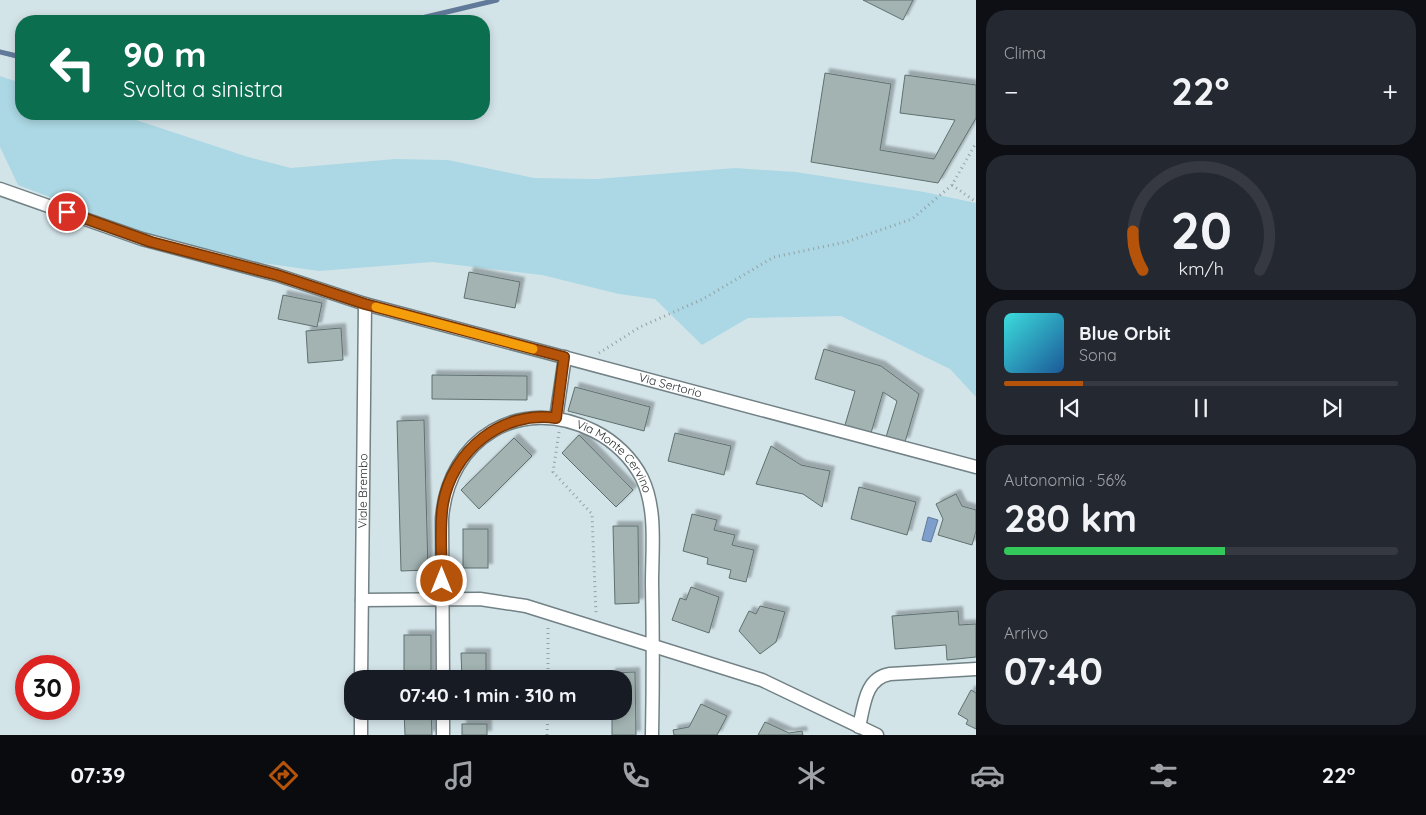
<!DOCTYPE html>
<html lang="it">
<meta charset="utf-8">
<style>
body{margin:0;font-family:Quicksand,sans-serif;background:#242831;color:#f1f3f6;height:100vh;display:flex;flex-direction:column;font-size:19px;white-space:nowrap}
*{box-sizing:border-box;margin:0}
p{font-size:16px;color:#9ea1a6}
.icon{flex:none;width:28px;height:28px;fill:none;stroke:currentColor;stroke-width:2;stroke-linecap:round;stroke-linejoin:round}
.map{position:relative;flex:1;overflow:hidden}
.sheet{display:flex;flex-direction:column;gap:10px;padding:10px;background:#0d0f14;width:450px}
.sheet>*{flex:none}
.top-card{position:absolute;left:15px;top:15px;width:475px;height:105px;border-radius:20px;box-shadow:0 2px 8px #0003;background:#0b6e4f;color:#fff;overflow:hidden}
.speed{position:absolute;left:15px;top:655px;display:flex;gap:10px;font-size:25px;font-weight:700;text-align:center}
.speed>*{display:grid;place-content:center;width:65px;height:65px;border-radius:50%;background:#171b24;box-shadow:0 2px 8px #0003;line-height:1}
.speed .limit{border:8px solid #d22;background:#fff;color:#111}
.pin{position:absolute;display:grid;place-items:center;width:42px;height:42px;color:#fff;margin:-21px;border:2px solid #fff;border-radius:50%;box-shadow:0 1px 5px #0007}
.me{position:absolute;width:55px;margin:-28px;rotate:0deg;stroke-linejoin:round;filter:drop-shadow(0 0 4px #0008)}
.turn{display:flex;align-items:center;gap:18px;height:105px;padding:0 25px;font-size:22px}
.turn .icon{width:65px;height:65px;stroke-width:2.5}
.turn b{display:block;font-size:35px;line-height:42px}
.big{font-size:38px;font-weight:700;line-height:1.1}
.sheet .widget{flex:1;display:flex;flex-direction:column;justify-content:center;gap:8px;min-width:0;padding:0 18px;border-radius:20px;background:#242831}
.sheet .dial{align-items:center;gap:0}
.dial svg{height:130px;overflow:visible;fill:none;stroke:#363941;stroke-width:7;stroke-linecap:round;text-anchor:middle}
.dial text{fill:#f1f3f6;stroke:none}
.song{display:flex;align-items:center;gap:15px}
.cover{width:60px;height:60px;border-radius:8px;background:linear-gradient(135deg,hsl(180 70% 55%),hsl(210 70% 35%))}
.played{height:5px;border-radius:2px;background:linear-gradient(90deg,#b45309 20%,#363941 20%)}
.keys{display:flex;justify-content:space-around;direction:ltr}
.heat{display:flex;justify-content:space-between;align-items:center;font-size:28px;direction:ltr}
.charge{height:8px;border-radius:4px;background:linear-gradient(90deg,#34c759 56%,#363941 0)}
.trip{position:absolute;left:344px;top:670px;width:288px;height:50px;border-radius:20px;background:#171b24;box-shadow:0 2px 8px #0003;font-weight:700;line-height:50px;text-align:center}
.dock{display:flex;height:80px;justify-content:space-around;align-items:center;background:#090b0e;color:#9ea1a6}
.dock .icon{width:35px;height:35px}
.dock .active{color:#b45309}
.dock b{font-size:22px;color:#f1f3f6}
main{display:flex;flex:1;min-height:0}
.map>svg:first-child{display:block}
</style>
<main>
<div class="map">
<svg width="976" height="735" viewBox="0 0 976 735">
<defs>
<filter id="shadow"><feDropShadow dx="4.5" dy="-4.5" stdDeviation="1" flood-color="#0004"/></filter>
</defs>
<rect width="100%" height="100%" fill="#d3e4e9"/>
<!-- green -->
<path fill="#abd8e4" d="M0,76L21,83V114H118L248,157L291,168L395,159L448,160L534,178L596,179L735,168L796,172L924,192L976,203V397L950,369L841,316L748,318L702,345L655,299L619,294L542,275L432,262L319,271L242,260L163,240L18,185L0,147Z"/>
<!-- water -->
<path fill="#7e9ecc" stroke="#627a9a" d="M928,517L938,520L931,542L922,540Z"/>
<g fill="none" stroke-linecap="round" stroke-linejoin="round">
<!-- stream -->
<g stroke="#627a9a" stroke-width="5">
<path d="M409,21L497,0"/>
<path d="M0,52L21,57"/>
</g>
</g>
<!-- building -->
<g fill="#a2b3b2" stroke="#607070" filter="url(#shadow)">
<path d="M863,0H913L903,20Z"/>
<path d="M825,73L891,84L880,150L934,159L955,120L900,113L905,75L976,85V118L938,183L811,162Z"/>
<path d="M469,272L520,282L515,308L464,298Z"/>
<path d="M283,295L322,303L317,327L278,319Z"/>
<path d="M341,328L343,360L308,363L306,331Z"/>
<path d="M824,349L881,366L919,394L905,442L886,437L897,401L883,392L871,433L845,425L855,391L815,379Z"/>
<path d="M432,375L527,376V400L432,399Z"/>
<path d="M575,387L650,407L644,431L568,411Z"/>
<path d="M424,420L428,570L401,571L397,421Z"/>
<path d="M675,433L731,446L724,475L668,461Z"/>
<path d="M579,435L633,490L616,507L562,453Z"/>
<path d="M514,438L532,456L479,509L461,490Z"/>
<path d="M771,446L801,465L830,471L822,507L803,494L756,484Z"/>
<path d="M859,487L916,502L907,535L851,519Z"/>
<path d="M956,494L962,506L976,510V531L972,545L938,535L943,519L936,504Z"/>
<path d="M692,514L717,520L714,530L735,535L732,545L754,550L746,582L729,578L731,570L707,564L708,558L683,551Z"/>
<path d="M613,526H638L639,603L615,604Z"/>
<rect x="463" y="529" width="25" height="39"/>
<path d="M691,587L719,597L709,633L672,620L680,598L686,600Z"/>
<path d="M760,606L785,612L776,642L760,654L739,631L749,611L756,614Z"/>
<path d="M958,611L959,625L976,624V657L947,660L946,645L895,649L892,616Z"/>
<rect x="404" y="635" width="27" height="44"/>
<path d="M461,653H486V679H462Z"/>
<path d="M635,672L636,735H612V711H622V679H611V673Z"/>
<path d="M971,690L976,693V729L966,724L968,720L958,714Z"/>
<path d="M701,704L727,716L717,735H674L673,730L689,727Z"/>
<path d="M404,711H431L432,735H405Z"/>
<path d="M765,722L789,733L802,731L803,735H758Z"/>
<rect x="462" y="724" width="25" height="11"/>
</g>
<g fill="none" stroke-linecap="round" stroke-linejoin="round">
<!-- minor casing -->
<g stroke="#718185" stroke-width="15">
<g id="minor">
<path id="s1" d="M0,189L142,239L277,275L365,304L976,467"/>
<path d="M556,418L565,357"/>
<path d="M362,600L480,599L526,606L762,680L877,735"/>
<path id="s2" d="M361,679L365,304"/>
<path id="s3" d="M443,679L442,519C448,438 521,394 594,431C614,441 632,458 642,478C657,509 652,549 652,583C653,634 653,684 652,735"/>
<path d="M443,711V735"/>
<path d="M859,727C864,706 865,678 890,674L976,669"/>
<path d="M361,735V711"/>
</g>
</g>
<!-- path -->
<g stroke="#94a1a5" stroke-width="3" stroke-dasharray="1 4" stroke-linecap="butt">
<path d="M952,185L976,202"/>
<path d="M599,353L640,327L703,299L774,257L846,242L912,219L952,185L976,143"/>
<path d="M559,432L553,472L592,514L596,614"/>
<path d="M548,679V627"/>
<path d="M547,735L548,711"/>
</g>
<!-- minor -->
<use href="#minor" stroke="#fff" stroke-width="12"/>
</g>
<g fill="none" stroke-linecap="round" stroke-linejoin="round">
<!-- route casing -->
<g stroke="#753606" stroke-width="12">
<path id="route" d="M67,212L151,242L277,275L365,304L564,357L556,418C502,410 452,451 443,504C439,529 442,556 442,581"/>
</g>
<!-- route -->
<use href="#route" stroke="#b45309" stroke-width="9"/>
<!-- slow -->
<path stroke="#f59e0b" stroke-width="9" d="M376,307L533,349"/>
</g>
<g text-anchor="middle" stroke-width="5" stroke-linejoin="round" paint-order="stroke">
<!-- street labels -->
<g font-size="12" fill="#1f2527" stroke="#d3e4e9">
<text dy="4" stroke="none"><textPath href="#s1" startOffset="699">Via Sertorio</textPath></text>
<text dy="4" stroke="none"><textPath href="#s3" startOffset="404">Via Monte Cervino</textPath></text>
<text dy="4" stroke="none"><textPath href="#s2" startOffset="188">Viale Brembo</textPath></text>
</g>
</g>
</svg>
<div class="speed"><div class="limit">30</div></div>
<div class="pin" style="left:67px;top:212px;background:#d93025"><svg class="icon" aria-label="arrive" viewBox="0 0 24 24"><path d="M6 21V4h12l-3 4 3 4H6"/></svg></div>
<svg class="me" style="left:442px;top:581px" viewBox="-20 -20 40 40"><circle r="17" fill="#b45309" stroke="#fff" stroke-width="3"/><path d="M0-11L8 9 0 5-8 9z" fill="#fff"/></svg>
<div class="trip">07:40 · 1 min · 310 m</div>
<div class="top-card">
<div class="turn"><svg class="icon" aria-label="left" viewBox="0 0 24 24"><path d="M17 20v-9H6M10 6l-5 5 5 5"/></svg><div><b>90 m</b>Svolta a sinistra</div></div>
</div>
</div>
<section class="sheet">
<div class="widget"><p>Clima</p>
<div class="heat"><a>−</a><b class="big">22°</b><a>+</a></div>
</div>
<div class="widget dial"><svg viewBox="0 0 100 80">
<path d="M14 69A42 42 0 1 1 86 69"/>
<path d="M14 69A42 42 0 0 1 8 45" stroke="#b45309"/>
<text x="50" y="56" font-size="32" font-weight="700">20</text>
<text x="50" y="72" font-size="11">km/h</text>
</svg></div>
<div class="widget">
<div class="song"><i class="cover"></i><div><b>Blue Orbit</b><p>Sona</p></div></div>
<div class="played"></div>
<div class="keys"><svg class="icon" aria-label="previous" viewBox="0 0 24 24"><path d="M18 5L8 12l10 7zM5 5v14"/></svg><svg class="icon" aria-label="pause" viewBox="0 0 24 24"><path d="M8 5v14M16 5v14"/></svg><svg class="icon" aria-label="next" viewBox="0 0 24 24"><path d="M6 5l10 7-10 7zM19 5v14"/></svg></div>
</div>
<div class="widget"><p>Autonomia · 56%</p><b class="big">280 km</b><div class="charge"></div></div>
<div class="widget"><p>Arrivo</p><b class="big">07:40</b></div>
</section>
</main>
<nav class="dock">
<b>07:39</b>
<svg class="icon active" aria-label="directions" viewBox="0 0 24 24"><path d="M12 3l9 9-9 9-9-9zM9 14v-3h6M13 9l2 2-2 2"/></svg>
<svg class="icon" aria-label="music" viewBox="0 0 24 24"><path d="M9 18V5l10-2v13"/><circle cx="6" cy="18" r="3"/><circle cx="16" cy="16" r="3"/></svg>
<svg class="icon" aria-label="phone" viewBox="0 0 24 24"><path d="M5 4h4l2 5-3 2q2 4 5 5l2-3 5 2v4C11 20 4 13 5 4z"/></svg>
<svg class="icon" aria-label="climate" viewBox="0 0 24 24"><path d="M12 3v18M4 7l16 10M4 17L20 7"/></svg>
<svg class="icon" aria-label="car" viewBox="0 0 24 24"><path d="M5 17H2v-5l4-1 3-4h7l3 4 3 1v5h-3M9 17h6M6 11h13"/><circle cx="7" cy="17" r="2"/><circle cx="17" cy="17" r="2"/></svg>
<svg class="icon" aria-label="filters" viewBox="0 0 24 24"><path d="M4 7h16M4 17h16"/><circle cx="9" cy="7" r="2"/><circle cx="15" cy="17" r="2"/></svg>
<b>22°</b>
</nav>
